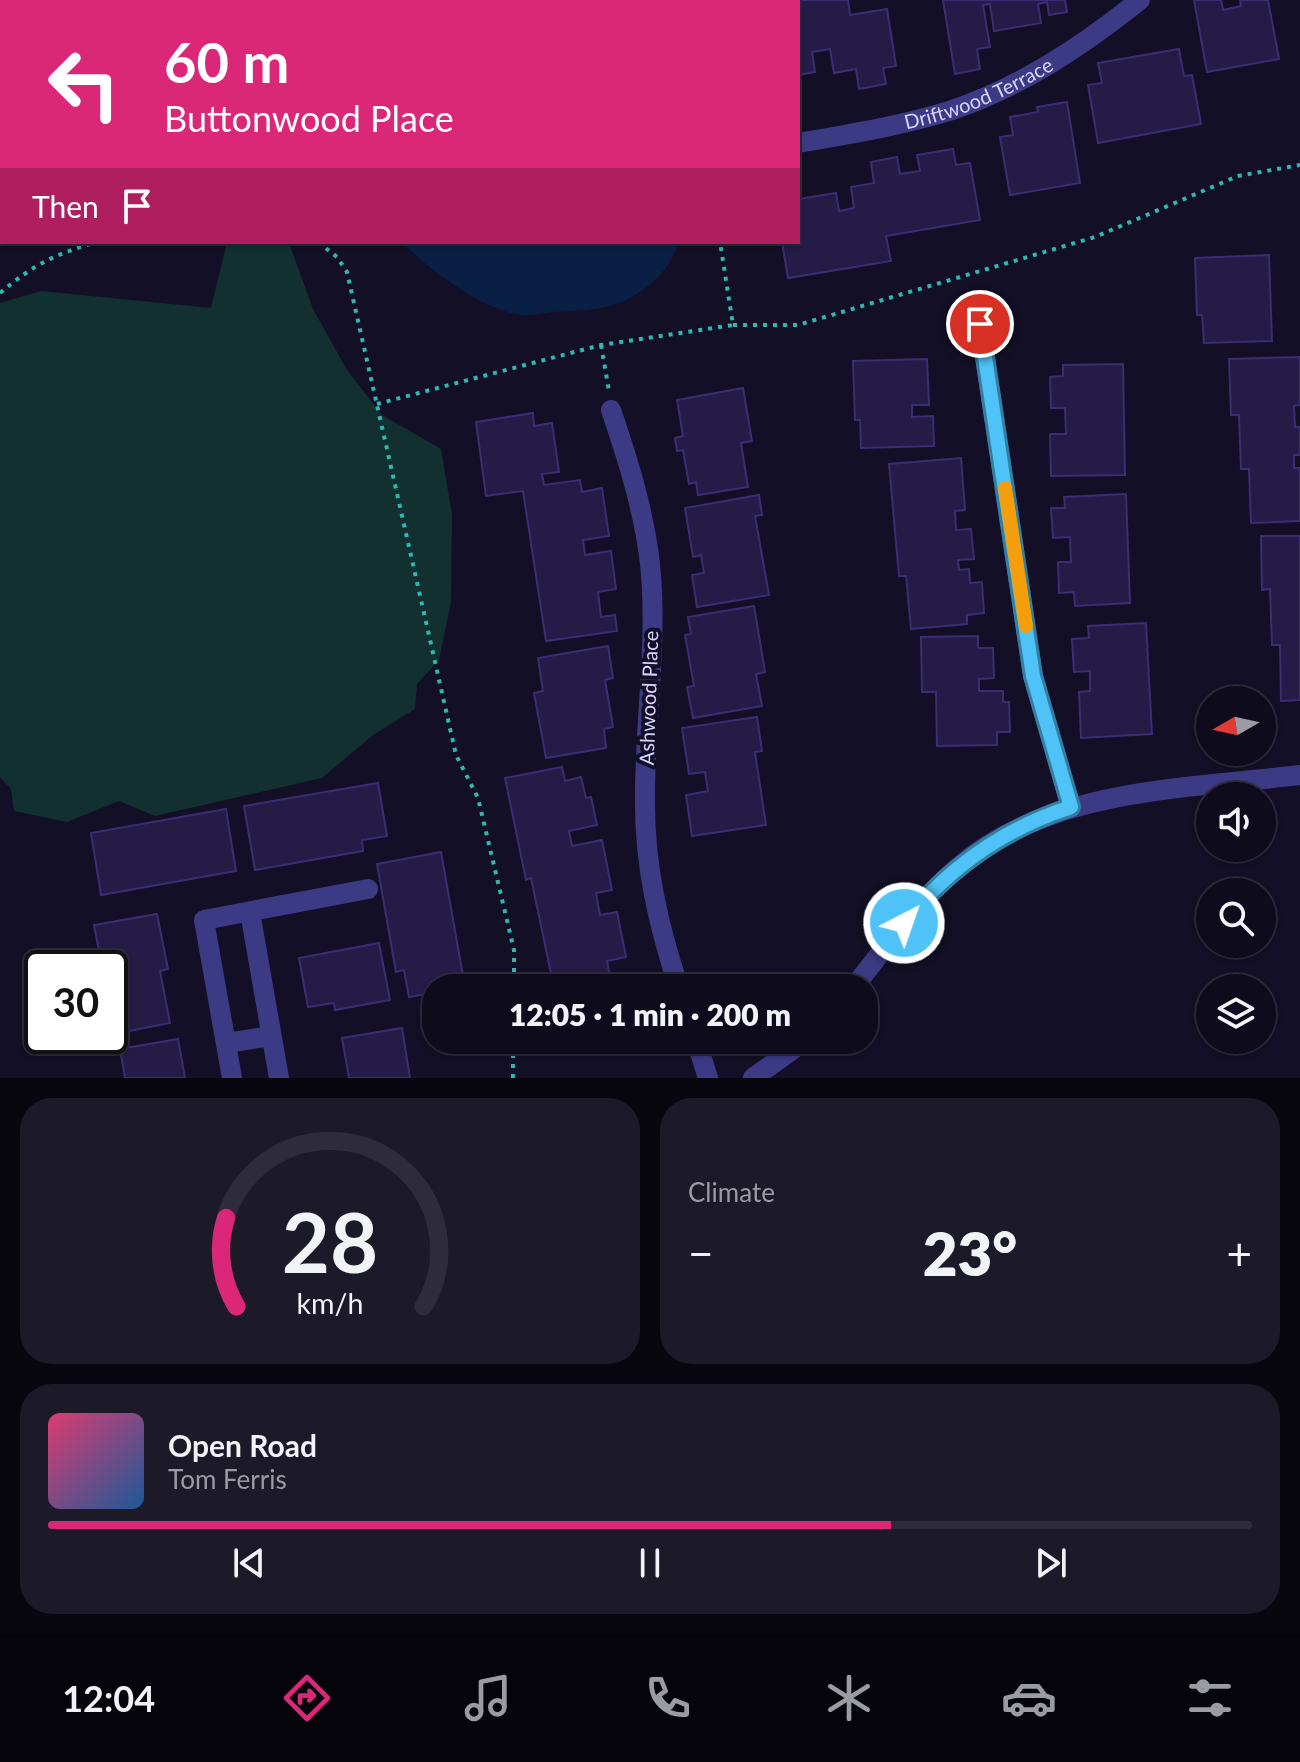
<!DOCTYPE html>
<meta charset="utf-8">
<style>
body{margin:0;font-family:Lato,sans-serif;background:#1c1929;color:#f1f3f6;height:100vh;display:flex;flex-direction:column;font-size:30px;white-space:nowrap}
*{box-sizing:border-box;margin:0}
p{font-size:26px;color:#9b9ba3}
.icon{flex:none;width:44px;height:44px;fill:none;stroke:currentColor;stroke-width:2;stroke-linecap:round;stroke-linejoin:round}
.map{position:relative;height:1078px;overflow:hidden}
.panel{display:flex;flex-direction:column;gap:20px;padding:20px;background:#08060f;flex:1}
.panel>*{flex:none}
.banner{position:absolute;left:0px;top:0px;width:800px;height:244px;box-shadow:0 2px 6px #0004,0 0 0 2px #2e2b3b;background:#db2777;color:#fff;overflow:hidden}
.needle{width:52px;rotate:261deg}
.tools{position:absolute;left:1196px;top:686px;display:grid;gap:16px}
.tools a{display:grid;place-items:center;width:80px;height:80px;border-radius:50%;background:#0e0b1c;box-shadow:0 2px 6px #0004,0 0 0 2px #2e2b3b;font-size:40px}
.speed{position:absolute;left:24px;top:950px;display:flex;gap:16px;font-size:40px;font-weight:700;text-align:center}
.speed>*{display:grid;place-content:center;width:104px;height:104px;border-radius:50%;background:#0e0b1c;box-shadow:0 2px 6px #0004,0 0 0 2px #2e2b3b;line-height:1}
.speed .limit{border:4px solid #111;border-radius:12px;background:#fff;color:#111}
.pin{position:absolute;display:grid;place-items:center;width:68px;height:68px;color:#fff;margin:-34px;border:4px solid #fff;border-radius:50%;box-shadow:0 2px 8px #0007}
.me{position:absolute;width:88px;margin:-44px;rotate:41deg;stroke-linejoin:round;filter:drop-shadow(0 0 6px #0008)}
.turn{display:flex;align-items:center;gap:28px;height:168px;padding:0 32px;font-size:36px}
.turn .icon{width:104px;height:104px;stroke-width:2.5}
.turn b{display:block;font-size:56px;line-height:68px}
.then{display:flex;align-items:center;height:76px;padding:0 32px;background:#0003;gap:16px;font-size:30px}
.big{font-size:60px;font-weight:800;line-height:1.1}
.panel .widget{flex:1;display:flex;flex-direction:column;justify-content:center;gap:12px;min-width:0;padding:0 28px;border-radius:32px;background:#1c1929}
.panel .dial{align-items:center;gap:0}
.dial svg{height:208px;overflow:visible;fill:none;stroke:#2e2b3b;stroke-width:7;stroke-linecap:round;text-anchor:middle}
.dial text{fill:#f1f3f6;stroke:none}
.song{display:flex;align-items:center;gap:24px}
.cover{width:96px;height:96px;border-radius:12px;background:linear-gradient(135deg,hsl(340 70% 55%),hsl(210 70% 35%))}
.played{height:8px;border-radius:4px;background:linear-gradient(90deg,#db2777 70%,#2e2b3b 70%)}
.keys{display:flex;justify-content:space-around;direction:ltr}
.heat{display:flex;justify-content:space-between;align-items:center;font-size:44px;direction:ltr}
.panel .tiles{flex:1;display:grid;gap:20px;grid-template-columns:1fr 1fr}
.widget:last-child{grid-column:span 2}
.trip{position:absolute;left:422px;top:974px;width:456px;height:80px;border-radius:32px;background:#0e0b1c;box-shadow:0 2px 6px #0004,0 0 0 2px #2e2b3b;font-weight:800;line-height:80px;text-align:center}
.dock{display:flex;height:128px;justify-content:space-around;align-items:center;background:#06040b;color:#9b9ba3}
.dock .icon{width:56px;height:56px}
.dock .current{color:#db2777}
.dock b{font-size:36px;color:#f1f3f6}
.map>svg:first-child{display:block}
</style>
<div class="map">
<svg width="1300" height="1078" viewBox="0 0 1300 1078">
<rect width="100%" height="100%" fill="#130f26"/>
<!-- green -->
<path fill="#12302f" d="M227,242L289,243L313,309L347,370L382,415L441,449L452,515L451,602L439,660L417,684L415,709L373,735L322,778L155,816L119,801L67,822L14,811L11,789L0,777V303L41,291L211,308Z"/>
<!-- water -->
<g fill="#0a1f44">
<path d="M0,0H683L2,2V183Z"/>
<path d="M402,242H678C674,266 648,290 626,300C606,310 576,311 553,312C542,313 527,317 516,314C480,308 427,268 402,242Z"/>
</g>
<!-- building -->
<g fill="#241b47" stroke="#3b2d73" stroke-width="2">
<path d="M778,0H848L850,15L887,9L896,66L883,68L886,84L859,89L856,69L834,73L830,49L812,52L815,72L798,75V2H766Z"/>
<path d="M943,0H1065L1067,12L1049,15L1047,2L1038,4L1041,23L994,31L990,4L983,5L990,47L977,49L980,69L955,74Z"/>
<path d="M1194,0H1221L1223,10L1241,6L1240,0H1268L1279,59L1207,72Z"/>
<path d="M1179,49L1184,76L1192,75L1201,124L1098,143L1088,85L1102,83L1098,63Z"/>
<path d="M1067,102L1080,183L1010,195L1000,137L1013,135L1010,117L1038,112L1037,107Z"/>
<path d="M953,149L956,165L970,163L980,220L886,236L891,261L788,278L782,242H798V199L836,193L839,211L854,208L851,187L874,183L871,162L897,157L900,174L920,171L917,155Z"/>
<path d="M1269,255L1272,341L1204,343L1202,315H1197L1195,258Z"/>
<path d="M1300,357V405L1294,406L1295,427H1300V455H1294V468H1300V521L1251,523L1249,469H1241L1239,415H1231L1229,359Z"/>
<path d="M927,359L929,405H912V417L933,416L934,446L861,448L860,420H855L853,361Z"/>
<path d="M1123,364L1125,475L1051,476L1050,434H1066L1065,408H1051L1050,377L1063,376V365Z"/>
<path d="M743,388L752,441L741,443L748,487L698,495L696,482L689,484L683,450L677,451L675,438L683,436L677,400Z"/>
<path d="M533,413L534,426L552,423L559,472L542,474L544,485L580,480L582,492L602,488L609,536L583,540L585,555L611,551L616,589L598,592L601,617L615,615L617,631L546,641L523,491L486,496L476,422Z"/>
<path d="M961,458L965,510L955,511L956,530L971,529L974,559L958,560L959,570L969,569L970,583L982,582L984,613L967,615V624L911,629L906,576H899L889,464Z"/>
<path d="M1126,494L1130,603L1075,606L1074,592L1059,593L1058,562H1071L1070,537L1053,538L1051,508H1065L1064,497Z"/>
<path d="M759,495L762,515L755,516L769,595L697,607L692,575L704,573L701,555L693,557L685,508Z"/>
<path d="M1261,536H1300V700L1281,701L1280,645H1272L1270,589L1262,590Z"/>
<path d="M754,606L765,672L756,674L762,706L693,718L687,687L694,686L685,635L691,634L688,617Z"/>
<path d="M1146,623L1152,734L1081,738L1079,692L1090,691V671L1074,672L1072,639L1089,638L1088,626Z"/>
<path d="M978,636V648H993L994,678L979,679V691H1003V702H1009L1010,732H997V745L937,746L936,692H922L921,637Z"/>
<path d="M608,646L613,678L605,680L613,727L604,729L606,748L546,758L534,693L543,691L538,658Z"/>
<path d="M757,717L762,751L755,752L766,825L692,836L686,795L708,791L705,772L689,774L682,728Z"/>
<path d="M562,767L565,781L581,777L586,798L591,797L597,825L569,831L572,846L602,840L612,890L596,893L600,915L617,912L626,957L607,961L612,986L629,982L631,988H554L531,878L526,880L505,778Z"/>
<path d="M378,783L387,836L362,840L363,851L255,870L244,806Z"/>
<path d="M226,809L236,871L101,895L91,833Z"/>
<path d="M441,852L465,987L436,988V992L409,997L404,970L396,972L377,864Z"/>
<path d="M157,914L168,969L160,971L170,1023L114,1034L110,1014V968H102L94,925Z"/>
<path d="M379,943L390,1000L335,1010L334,1003L308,1007L299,958Z"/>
<path d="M402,1028L410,1078H349L342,1038Z"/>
<path d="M178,1039L185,1078H125L120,1049Z"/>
</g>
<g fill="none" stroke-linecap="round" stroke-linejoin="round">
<!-- path -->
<g stroke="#2fb8b0" stroke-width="4" stroke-dasharray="4 6" stroke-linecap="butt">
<path d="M714,2V0"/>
<path d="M318,242L337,257L347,272L456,755L478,798L514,950V988"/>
<path d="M0,293C36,263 52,256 96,242"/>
<path d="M733,325H798L1095,237L1238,176L1300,165"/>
<path d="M601,345L609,391"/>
<path d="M377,404L601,345L733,325L720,242"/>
<path d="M513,1078V1040"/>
</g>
<!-- minor -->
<g stroke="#3d3a85" stroke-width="20">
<path id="s1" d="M798,143C849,134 900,126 949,111C1021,87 1081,47 1140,0"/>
<path d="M980,324L1033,676L1071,807"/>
<path d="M611,410C628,460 644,511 650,564C658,640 645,719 645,796C644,863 658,925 679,988"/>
<path d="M250,912L279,1078"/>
<path d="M853,988C886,947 917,902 957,868C1049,788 1185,789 1300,775"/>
<path d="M696,1040L708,1078"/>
<path d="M226,1043L271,1036"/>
<path d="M232,1078L204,920L368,889"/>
<path d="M753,1078L806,1040"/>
</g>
</g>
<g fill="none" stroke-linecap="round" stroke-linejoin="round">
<!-- route casing -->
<g stroke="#337fa1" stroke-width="20">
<path id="route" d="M904,923C949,867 1003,829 1071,807L1033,676L980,324"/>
</g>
<!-- route -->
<use href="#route" stroke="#4fc3f7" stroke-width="14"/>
<!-- slow -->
<path stroke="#f59e0b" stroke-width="14" d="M1005,488L1026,626"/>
</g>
<g text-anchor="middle" stroke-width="8" stroke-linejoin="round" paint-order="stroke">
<!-- street labels -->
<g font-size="20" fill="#d9d4ff" stroke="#130f26">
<text dy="7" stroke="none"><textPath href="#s1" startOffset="188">Driftwood Terrace</textPath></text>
<text transform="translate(649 698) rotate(-88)" y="7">Ashwood Place</text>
</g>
</g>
</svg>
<div class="tools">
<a><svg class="needle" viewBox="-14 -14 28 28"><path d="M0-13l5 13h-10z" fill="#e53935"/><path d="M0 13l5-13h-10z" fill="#9b9ba3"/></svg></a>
<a><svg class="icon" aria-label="sound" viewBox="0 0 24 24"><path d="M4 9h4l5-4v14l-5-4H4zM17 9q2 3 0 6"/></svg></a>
<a><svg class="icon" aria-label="search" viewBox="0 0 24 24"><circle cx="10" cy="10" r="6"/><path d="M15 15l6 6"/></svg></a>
<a><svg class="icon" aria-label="layers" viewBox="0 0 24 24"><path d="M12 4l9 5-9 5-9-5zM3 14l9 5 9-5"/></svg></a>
</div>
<div class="speed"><div class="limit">30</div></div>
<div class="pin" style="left:980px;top:324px;background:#d93025"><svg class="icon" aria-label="arrive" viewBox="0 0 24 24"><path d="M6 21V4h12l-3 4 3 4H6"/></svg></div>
<svg class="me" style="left:904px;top:923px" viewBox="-20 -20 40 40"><circle r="17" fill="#4fc3f7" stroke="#fff" stroke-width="3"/><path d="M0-11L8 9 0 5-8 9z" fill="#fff"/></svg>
<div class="trip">12:05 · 1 min · 200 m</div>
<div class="banner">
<div class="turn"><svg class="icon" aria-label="left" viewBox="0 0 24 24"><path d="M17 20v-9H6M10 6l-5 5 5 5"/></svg><div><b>60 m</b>Buttonwood Place</div></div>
<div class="then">Then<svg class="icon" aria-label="arrive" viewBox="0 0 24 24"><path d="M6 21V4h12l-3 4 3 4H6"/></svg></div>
</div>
</div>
<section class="panel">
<div class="tiles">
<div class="widget dial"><svg viewBox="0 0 100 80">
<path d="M14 69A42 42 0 1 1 86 69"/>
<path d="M14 69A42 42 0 0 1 10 35" stroke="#db2777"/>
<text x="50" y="56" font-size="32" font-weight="700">28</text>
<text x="50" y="72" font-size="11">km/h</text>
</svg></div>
<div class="widget"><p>Climate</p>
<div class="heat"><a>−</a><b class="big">23°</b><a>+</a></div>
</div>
<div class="widget">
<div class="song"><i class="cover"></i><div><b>Open Road</b><p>Tom Ferris</p></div></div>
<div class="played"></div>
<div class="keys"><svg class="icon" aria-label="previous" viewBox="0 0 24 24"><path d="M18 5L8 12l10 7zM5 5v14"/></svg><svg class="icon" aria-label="pause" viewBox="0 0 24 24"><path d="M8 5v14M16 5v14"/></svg><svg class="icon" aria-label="next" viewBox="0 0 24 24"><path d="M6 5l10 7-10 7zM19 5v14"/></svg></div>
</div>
</div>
</section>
<nav class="dock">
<b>12:04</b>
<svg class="icon current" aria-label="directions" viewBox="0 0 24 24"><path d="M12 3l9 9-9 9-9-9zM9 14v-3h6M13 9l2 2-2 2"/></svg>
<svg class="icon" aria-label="music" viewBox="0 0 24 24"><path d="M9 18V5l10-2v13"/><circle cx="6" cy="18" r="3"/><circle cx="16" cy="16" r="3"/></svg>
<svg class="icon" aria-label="phone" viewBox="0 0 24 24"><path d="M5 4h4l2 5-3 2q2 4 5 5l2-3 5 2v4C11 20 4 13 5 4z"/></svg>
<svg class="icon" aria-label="climate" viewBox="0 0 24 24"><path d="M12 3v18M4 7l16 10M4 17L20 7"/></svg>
<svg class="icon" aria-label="car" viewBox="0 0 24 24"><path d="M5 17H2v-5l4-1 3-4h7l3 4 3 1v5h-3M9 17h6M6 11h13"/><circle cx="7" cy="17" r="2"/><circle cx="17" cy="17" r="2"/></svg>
<svg class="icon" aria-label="filters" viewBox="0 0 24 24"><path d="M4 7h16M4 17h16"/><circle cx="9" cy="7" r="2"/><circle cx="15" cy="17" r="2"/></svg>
</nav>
